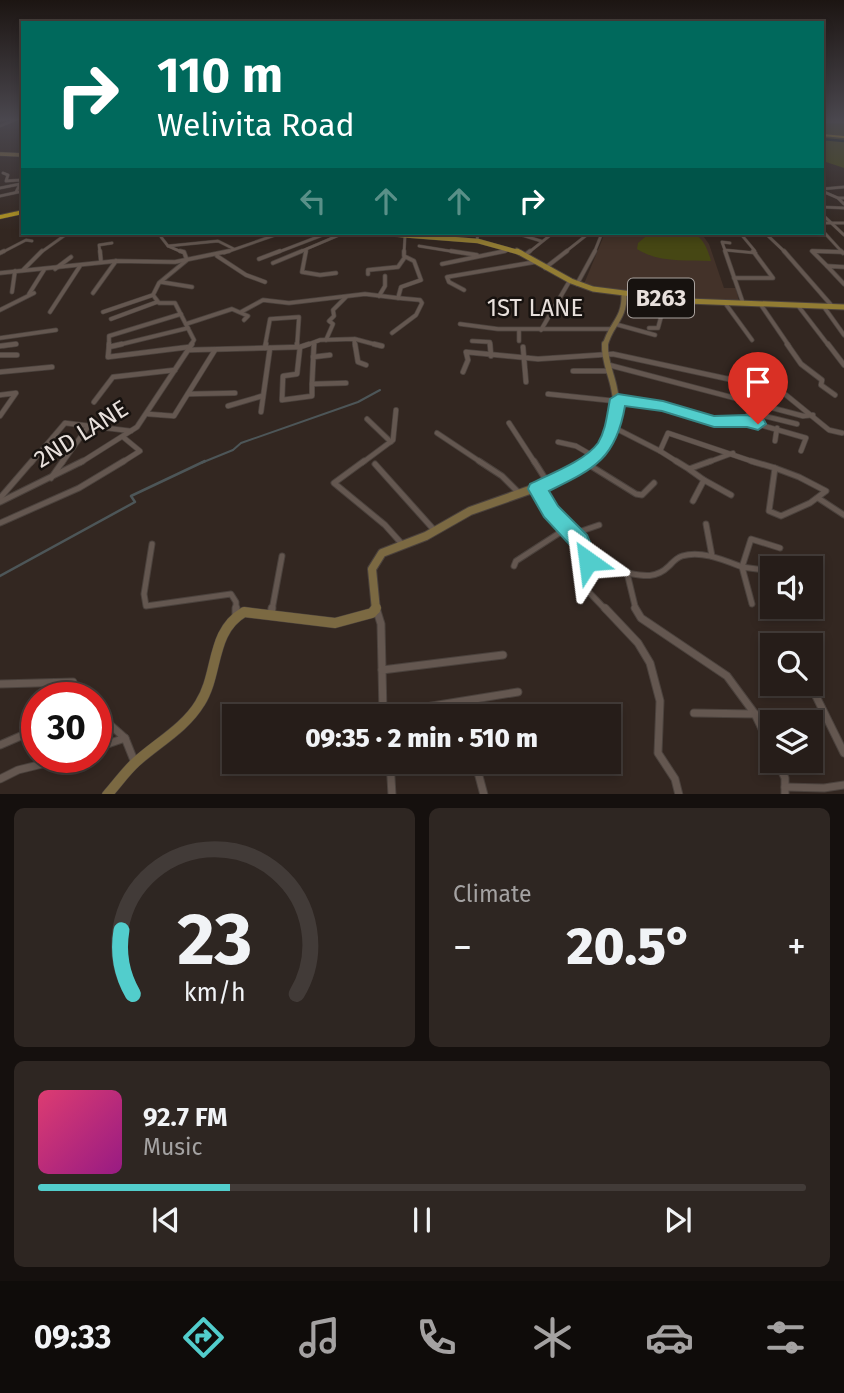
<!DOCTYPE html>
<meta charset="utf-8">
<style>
body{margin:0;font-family:"Fira Sans",sans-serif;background:#2e2622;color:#f1f3f6;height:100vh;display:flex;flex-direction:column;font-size:26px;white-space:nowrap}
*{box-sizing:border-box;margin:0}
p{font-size:23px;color:#a4a2a2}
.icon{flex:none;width:38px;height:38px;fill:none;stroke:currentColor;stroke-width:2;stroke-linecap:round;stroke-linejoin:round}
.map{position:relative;height:794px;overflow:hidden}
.panel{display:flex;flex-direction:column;gap:14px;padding:14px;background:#15100e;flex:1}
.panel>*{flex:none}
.banner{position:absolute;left:21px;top:21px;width:803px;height:214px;border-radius:0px;box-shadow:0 4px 10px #0003,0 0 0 2px #423b38;background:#00695c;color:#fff;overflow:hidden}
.fabs{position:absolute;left:760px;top:556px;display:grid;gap:14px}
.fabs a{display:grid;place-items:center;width:63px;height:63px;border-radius:0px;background:#261d19;box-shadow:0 4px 10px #0003,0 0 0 2px #423b38;font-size:35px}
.speed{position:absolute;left:21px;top:682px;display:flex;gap:14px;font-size:35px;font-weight:700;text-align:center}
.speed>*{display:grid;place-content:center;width:91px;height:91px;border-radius:50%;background:#261d19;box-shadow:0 4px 10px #0003,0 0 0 2px #423b38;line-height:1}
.speed .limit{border:10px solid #d22;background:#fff;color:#111}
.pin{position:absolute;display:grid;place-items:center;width:60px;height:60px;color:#fff;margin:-72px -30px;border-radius:50% 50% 50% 0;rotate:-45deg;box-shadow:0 0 7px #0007}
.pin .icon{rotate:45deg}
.me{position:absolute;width:77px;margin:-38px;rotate:329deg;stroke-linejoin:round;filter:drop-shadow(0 0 5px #0008)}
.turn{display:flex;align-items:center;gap:24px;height:147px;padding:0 21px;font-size:32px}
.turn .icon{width:91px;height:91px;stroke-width:2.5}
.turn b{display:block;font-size:49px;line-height:60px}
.lanes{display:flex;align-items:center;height:66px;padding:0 21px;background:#0003;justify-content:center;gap:35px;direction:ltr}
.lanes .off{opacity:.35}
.big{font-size:52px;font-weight:800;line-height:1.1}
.panel .widget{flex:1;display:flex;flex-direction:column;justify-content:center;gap:10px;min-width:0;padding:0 24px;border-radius:10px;background:#2e2622}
.panel .dial{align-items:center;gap:0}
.dial svg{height:182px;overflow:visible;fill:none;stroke:#423b38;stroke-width:7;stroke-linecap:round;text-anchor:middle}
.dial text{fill:#f1f3f6;stroke:none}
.song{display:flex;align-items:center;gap:21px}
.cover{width:84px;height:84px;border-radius:10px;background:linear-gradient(135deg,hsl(340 70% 55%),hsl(310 70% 35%))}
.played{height:7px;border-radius:4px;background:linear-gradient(90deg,#52cdcc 25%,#423b38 25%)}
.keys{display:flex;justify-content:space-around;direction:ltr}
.heat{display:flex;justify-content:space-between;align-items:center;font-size:38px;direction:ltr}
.panel .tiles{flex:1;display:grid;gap:14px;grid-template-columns:1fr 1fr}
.widget:last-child{grid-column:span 2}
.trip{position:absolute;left:222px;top:704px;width:399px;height:70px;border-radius:0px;background:#261d19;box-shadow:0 4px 10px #0003,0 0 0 2px #423b38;font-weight:800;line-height:70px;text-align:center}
.menu{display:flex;height:112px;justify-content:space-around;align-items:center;background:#0f0c0a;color:#a4a2a2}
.menu .icon{width:49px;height:49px}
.menu .current{color:#52cdcc}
.menu b{font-size:32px;color:#f1f3f6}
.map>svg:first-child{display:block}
</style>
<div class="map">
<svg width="844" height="795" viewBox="0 0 844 795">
<rect width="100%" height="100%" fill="#332721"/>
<!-- built -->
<path fill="#433229" d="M605,233H701L709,244L724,288H736L739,302L656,296L584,284Z"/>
<!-- green -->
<g fill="#464714">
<path d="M823,123H844V168L823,161Z"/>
<path d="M650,233C684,233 701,223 711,261C686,260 659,263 637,249L638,243Z"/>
</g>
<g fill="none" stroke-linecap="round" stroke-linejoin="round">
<!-- stream-far1 -->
<path stroke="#4d5658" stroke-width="2" d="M201,463L233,450L241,443L358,402L380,390"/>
<!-- stream -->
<path stroke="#4d5658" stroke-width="2.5" d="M0,576L135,502L131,496L205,461"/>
<!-- canal -->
<path stroke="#0a1b1f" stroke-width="2.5" d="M822,139L844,141"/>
<!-- street-far4 casing -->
<g stroke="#4b423d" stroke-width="3.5">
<g id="street-far4">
<path d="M0,120L6,119"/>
<path d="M822,122H844"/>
<path d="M0,126L17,119"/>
<path d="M3,173L8,175L6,181L21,180L20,184"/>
<path d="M0,188L20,184L16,192"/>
<path d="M822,189L844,187"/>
<path d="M822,191L838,198"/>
<path d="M0,196L23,191"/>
<path d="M844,198H838L844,204"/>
<path d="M822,207L844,208"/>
<path d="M825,217L844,235"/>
<path d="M822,223H844"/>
<path d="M822,230L843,253"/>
<path d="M185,233L189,235"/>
<path d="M515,233L541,241"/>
<path d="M740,233L755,251"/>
<path d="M765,233L786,253"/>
<path d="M161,237L168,246"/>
<path d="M455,237L456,233"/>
<path d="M477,240L478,233"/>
<path d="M419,246L462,253"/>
<path d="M725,250L756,253"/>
<path d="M1,253L26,240L32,241"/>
<path d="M40,253L68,233"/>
<path d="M100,253L99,245L112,243"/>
<path d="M184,253L168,246L218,241L234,249"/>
<path d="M224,253L281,233"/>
<path d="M276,253L328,233"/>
<path d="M297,253L344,233"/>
<path d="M306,253V250"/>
<path d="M404,253L405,236"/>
<path d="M496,253L509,250"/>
<path d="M528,253L553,233"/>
<path d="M564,253L588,234L595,233"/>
<path d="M594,253L602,233"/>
<path d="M726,253L722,242L730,243"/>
<path d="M814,253L812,251L842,252"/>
</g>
</g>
<!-- street-far3 casing -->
<g stroke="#4b423d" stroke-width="5">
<g id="street-far3">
<path d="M100,251L101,262"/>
<path d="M180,251L184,252L187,260L159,283L153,295L159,303H175L194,340L190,346"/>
<path d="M306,251L302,272L320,275L336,273"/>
<path d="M451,251L477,255"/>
<path d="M725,251L743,303"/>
<path d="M784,251L832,306"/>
<path d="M841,251L843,253"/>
<path d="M0,253L4,251"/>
<path d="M525,255L530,251"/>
<path d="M217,256L246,275L265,282"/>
<path d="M259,259L280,251"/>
<path d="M273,263L302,251"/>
<path d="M442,264L505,251"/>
<path d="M827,266L812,251L842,252"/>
<path d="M844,267L827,266L844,284"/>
<path d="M545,268L567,251"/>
<path d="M55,269L71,257"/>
<path d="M23,270L42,251"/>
<path d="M0,273L116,261L175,262L229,251"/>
<path d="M368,274V270L398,267L405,257"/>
<path d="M734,278H773L753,251"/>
<path d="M161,282L192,287"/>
<path d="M577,284L595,251"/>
<path d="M464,290L449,282L447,277L535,262"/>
<path d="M12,292L15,271"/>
<path d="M93,293L116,261"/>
<path d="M29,294L44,270"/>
<path d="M379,296L385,286V276"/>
<path d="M725,303L752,340"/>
<path d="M761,305L789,346"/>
<path d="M799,307L829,346"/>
<path d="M824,307L844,335"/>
<path d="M0,310L34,293"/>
<path d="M50,312L80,266"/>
<path d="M103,312L153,295"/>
<path d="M241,312L263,300L289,303L365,294L398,298L401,287L421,280L414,261L404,256V251"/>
<path d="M111,319L157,302"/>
<path d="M186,324L232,309L248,316L244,320"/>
<path d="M460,324L498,329H611"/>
<path d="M615,324L655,335"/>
<path d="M649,328H658L661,317L656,298"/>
<path d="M519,330V341"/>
<path d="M541,330L569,282"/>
<path d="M392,333L416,315L422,303L420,300L398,298"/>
<path d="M0,338L56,330"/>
<path d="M355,339L381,346"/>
<path d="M326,340L333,324L329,321L334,316L333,310L346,297"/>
<path d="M472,341L490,342V346"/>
<path d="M3,346L16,344"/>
<path d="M109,346V336L181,314"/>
<path d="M114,346L188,328"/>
<path d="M265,346L270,319L299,317L297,346"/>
<path d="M304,346L320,340L354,339L355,346"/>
</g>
</g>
<!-- street-far2 casing -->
<g stroke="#4b423d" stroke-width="6">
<g id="street-far2">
<path d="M109,344V347L122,344"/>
<path d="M314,344L312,384L346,383"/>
<path d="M355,344L358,362L366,365"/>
<path d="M374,344L382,346"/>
<path d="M490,344L491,356"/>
<path d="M787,344L801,364L822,380L821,385L835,395"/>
<path d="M828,344L844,365"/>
<path d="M0,346L16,344"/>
<path d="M109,347L108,357L189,347"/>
<path d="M297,347V344"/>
<path d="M300,347L297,374L283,376L282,400L312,396V384"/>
<path d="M523,347L526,382"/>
<path d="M265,348L266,344"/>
<path d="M188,350L300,347L309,344"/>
<path d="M0,355H17"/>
<path d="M313,357L330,355"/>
<path d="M609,365L803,416L813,415"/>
<path d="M573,371H610"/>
<path d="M0,372L52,367"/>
<path d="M463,372L468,360L466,352L538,359L613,354L733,380L772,382"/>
<path d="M188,394L235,393"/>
<path d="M548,394L663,406L714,421H747L806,438L801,451"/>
<path d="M0,395L16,393L0,416"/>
<path d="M786,395L829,430L842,433"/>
<path d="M94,402L113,377L175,370"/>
<path d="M228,406L262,396"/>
<path d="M261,412L270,348"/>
<path d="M148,414L174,416L215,350"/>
<path d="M367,419L391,442"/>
<path d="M747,421L748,415L752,413L797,424"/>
<path d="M509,423L535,463"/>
<path d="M613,427L660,451L668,433L757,463"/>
<path d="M437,433L482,463"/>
<path d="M775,441L777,428"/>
<path d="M558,442L576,446L595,457"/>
<path d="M660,451L679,463"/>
<path d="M31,463L65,423L131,431"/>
<path d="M62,463L90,424"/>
<path d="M80,463L137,427L192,344"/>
<path d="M121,463L140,451L123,437"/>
<path d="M362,463L393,440L396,410"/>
<path d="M706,463L733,453"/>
</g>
</g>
<!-- street-far1 casing -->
<g stroke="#4b423d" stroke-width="7">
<g id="street-far1">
<path d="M364,461L334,483L385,525L402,544"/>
<path d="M479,461L502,476L520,494"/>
<path d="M534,461L548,483"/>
<path d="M676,461L689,469L711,461"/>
<path d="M751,461L775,468"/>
<path d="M586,463L636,494L642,495L654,483"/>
<path d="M375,464L435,531"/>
<path d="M775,468L799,477L826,491L810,503L781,516L769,511Z"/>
<path d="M690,470L704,480L693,501"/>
<path d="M51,478L63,461"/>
<path d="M704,480L731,495"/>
<path d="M537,489L551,512L580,541L588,561L627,573L636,610"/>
<path d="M0,498L32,461"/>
<path d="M818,498L844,515"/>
<path d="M0,502L83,461"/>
<path d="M0,523L79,488L124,461"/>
<path d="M706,524L712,556"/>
<path d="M573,534L599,525"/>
<path d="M152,544L144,594L146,606L231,594L236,602V610"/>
<path d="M584,558V587L606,610"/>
<path d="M514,566L516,561L567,528"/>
<path d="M627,573C643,576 656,579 669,566C673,562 676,558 682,556C701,550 724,560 742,567L751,539L780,548"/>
<path d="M752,604L742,567L772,571"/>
<path d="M272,610L282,556"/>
</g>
</g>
<!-- street casing -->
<g stroke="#4b423d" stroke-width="9">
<g id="street">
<path d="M236,608V615"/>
<path d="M605,608L638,643L650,663L660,701L658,753L675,779L679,795"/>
<path d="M635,608L641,618L727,676L755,714L772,750"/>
<path d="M377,611L381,624L383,713"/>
<path d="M271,614L272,608"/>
<path d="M382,670L503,655"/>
<path d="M0,684L73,682"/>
<path d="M810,684L844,753"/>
<path d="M694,713L755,714"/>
<path d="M383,714L518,692"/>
<path d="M96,718L108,723L125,738"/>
<path d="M0,745L37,729"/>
<path d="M96,748L125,738L135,763"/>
<path d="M390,761L392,795"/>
<path d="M475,761L484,795"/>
<path d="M777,761L785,778V795"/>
<path d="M0,779L18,770L67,758"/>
<path d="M785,787L824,788L844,785"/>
</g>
</g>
<!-- secondary-far4 casing -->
<g stroke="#4b423d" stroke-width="4.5">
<path id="secondary-far4" d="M0,154L23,155"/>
</g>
<!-- secondary-far3 casing -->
<g stroke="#4b423d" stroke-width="7">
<path id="secondary-far3" d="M605,346C610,324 625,320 624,294"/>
</g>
<!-- secondary-far2 casing -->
<g stroke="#4b423d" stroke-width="8">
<path id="secondary-far2" d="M586,463C608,445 622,417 614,388C611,373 604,360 605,344"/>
</g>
<!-- secondary-far1 casing -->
<g stroke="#4b423d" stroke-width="10">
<path id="secondary-far1" d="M376,610L372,569L382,553L426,536L470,511L558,480L588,461"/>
</g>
<!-- secondary casing -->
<g stroke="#4b423d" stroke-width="11">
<path id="secondary" d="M107,795C117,784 125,772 136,762C157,743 185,728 200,703C219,673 210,632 244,612L335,623L372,613L376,608"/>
</g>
<!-- primary-far1 casing -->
<g stroke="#4b423d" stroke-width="5">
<path id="primary-far1" d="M375,233L478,241L521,253"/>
</g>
<!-- primary casing -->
<g stroke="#4b423d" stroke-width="7">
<path id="primary" d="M517,251L571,281L593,289L687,301L844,307"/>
</g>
<!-- highway casing -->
<g stroke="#4b423d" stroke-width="1">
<g id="highway">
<path d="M822,134L844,136V138L822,136Z"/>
<path d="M23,210V214L0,219V215Z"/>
</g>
</g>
<!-- street-far4 -->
<use href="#street-far4" stroke="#645750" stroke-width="2.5"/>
<!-- street-far3 -->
<use href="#street-far3" stroke="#645750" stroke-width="3.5"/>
<!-- street-far2 -->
<use href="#street-far2" stroke="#645750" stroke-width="4.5"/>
<!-- street-far1 -->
<use href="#street-far1" stroke="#645750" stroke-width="5"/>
<!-- street -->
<use href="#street" stroke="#645750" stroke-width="7"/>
<!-- secondary-far4 -->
<use href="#secondary-far4" stroke="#7b6942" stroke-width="3.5"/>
<!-- secondary-far3 -->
<use href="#secondary-far3" stroke="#7b6942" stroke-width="5"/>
<!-- secondary-far2 -->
<use href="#secondary-far2" stroke="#7b6942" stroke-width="6"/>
<!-- secondary-far1 -->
<use href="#secondary-far1" stroke="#7b6942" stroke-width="8"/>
<!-- secondary -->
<use href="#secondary" stroke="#7b6942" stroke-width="10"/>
<!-- primary-far1 -->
<use href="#primary-far1" stroke="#927c33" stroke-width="4.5"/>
<!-- primary -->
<use href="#primary" stroke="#927c33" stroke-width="5"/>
<!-- highway -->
<use href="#highway" fill="#b19420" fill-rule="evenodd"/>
</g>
<!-- sky -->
<linearGradient id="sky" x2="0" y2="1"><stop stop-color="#1c1512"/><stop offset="0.52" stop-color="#4a474e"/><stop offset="1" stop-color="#4a474e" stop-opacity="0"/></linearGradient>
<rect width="844" height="230" fill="url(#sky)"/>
<!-- route -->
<path fill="#52cdcc" stroke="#358585" stroke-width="2" d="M618,394L663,401L714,416L747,415L764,420L766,424L758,430L747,427H714L662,411L625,406C616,459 594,469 549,491L558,506L587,535L598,561L595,568L588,570L580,568L571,546L544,517L528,489L530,484C550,474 585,461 598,443C606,430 607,414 610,399Z"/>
<g text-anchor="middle" stroke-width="5" stroke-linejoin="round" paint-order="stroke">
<!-- shield labels -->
<rect fill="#17120f" stroke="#a9a29e" stroke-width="2" x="628" y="278.5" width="66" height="39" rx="5"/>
<g font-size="23" font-weight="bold" fill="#e8e0dc">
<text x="661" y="306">B263</text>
</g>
<!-- street labels -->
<g font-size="24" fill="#e8e0dc" stroke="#17120f">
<text x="535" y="316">1ST LANE</text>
<text transform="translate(81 434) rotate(-32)" y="8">2ND LANE</text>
</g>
</g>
</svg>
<div class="fabs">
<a><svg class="icon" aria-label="sound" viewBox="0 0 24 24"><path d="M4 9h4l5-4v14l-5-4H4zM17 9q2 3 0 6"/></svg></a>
<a><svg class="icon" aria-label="search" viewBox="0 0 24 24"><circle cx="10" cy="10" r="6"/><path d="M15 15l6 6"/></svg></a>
<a><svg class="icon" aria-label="layers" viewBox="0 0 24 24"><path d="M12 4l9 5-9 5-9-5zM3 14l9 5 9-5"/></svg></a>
</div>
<div class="speed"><div class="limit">30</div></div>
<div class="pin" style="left:758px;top:424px;background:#d93025"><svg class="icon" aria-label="arrive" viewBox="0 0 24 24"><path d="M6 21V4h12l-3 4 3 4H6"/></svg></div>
<svg class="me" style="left:588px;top:561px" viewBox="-20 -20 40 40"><path d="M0-17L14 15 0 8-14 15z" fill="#52cdcc" stroke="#fff" stroke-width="4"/></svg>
<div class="trip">09:35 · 2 min · 510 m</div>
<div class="banner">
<div class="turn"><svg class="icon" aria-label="right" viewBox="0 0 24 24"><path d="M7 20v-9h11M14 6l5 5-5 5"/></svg><div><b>110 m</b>Welivita Road</div></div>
<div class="lanes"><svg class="icon off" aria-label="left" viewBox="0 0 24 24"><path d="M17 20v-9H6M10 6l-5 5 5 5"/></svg><svg class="icon off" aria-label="ahead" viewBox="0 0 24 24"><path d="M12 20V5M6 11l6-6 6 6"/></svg><svg class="icon off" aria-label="ahead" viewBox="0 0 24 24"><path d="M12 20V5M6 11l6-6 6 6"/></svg><svg class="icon" aria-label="right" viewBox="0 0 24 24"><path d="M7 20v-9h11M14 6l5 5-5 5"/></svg></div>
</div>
</div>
<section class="panel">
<div class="tiles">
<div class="widget dial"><svg viewBox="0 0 100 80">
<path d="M14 69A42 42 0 1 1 86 69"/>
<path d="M14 69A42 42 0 0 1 9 41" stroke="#52cdcc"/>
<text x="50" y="56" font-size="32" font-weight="700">23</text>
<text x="50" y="72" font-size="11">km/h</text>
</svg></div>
<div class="widget"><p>Climate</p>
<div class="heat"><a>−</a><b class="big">20.5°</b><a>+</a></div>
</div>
<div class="widget">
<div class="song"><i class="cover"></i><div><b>92.7 FM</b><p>Music</p></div></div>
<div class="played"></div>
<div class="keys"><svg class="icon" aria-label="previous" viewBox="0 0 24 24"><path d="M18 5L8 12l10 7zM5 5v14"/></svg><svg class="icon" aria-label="pause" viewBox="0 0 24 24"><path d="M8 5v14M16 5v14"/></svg><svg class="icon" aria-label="next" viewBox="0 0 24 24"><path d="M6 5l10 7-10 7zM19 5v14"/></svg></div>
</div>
</div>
</section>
<nav class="menu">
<b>09:33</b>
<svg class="icon current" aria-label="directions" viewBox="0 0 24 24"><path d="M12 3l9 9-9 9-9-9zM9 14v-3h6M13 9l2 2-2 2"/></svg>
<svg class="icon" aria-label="music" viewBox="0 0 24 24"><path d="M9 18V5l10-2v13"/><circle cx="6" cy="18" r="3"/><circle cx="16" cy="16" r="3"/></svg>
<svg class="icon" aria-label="phone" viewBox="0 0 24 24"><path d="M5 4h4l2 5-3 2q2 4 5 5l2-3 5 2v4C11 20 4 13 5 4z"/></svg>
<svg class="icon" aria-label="climate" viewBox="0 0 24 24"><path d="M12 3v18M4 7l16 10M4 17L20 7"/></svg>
<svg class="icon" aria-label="car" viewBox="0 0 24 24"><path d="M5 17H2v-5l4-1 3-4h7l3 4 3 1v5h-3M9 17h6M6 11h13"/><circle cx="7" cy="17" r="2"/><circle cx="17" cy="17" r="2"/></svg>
<svg class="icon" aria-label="filters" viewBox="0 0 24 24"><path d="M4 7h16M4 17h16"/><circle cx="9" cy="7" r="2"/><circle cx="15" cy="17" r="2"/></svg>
</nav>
